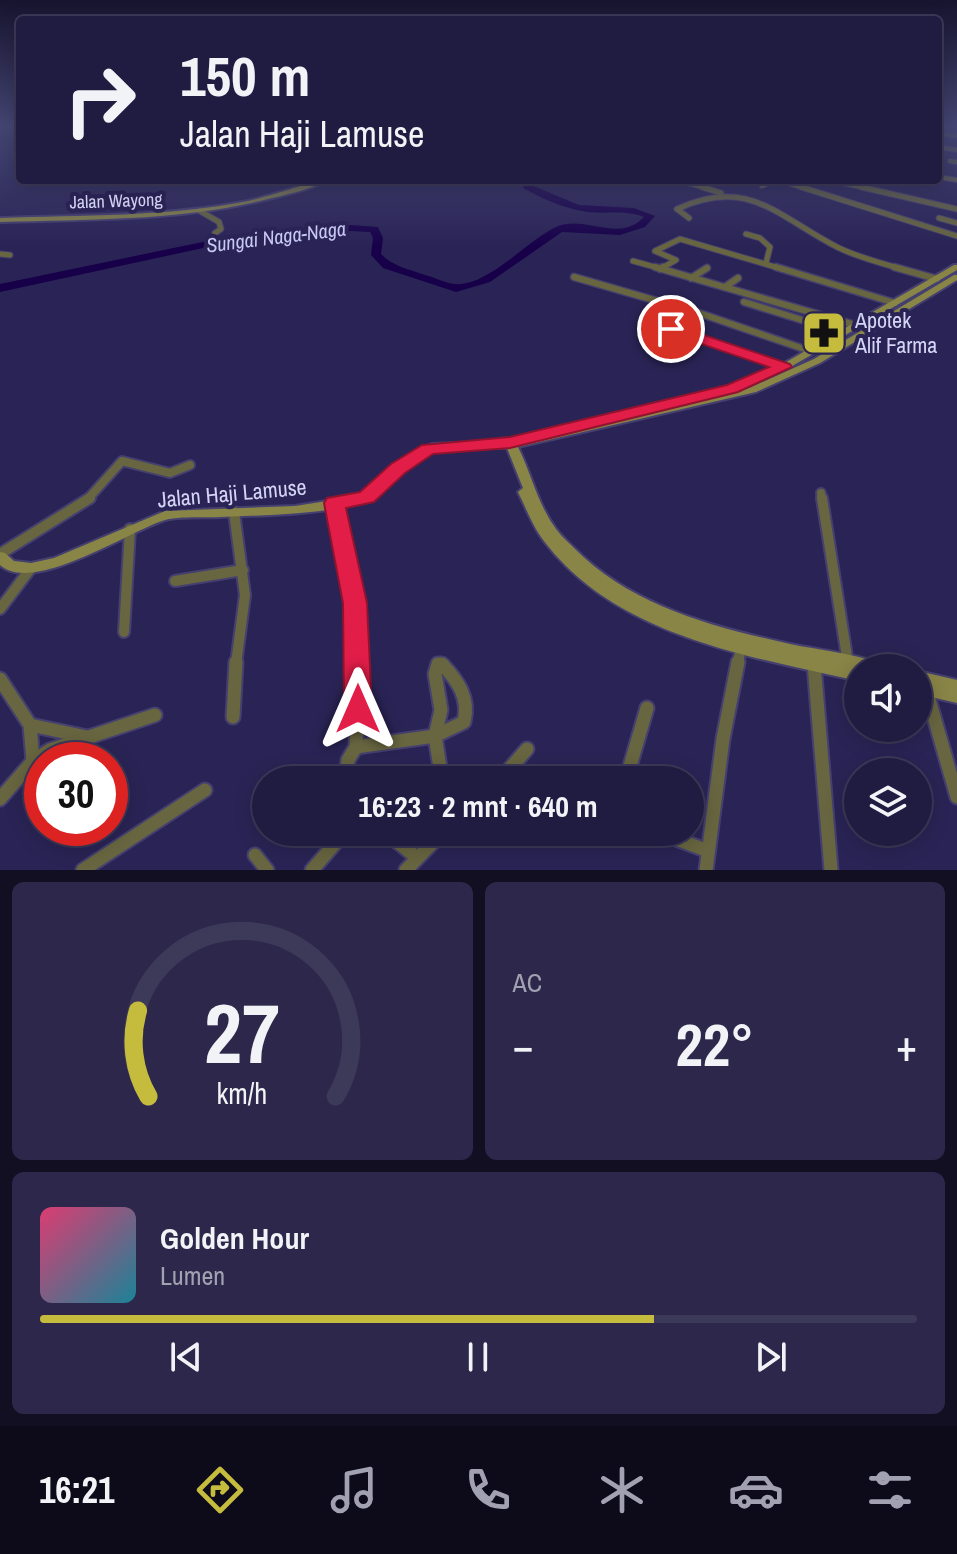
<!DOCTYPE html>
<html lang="id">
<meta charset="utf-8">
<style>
body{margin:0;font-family:"Archivo Narrow",sans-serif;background:#2d284b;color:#f1f3f6;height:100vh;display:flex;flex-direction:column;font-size:30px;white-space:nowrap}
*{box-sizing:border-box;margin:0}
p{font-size:26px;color:#a2a1b1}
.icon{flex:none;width:44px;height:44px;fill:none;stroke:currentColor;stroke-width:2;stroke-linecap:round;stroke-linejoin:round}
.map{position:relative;height:870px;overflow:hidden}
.panel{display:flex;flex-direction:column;gap:12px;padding:12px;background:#120f23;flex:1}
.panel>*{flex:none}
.top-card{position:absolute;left:16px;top:16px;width:926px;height:168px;border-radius:8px;box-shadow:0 4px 20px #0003,0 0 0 2px #3d3959;background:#201b40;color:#f1f3f6;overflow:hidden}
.tools{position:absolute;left:844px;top:654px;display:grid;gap:16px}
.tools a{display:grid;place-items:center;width:88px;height:88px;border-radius:50%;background:#201b40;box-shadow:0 4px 20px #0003,0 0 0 2px #3d3959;font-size:40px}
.speed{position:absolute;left:24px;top:742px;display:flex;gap:16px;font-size:40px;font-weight:700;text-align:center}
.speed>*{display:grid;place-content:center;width:104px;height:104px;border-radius:50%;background:#201b40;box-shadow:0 4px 20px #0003,0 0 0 2px #3d3959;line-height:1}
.speed .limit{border:12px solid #d22;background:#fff;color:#111}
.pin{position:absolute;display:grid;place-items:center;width:68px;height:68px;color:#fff;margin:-34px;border:4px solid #fff;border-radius:50%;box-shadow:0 2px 8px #0007}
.me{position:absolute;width:88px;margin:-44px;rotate:0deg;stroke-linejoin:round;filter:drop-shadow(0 0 6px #0008)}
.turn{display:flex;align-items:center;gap:28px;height:168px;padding:0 32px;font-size:36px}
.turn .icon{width:104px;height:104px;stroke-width:2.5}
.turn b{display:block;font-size:56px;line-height:68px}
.big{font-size:60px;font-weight:700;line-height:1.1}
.panel .tile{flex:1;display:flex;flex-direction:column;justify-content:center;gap:12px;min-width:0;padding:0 28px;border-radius:12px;background:#2d284b}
.panel .dial{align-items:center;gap:0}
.dial svg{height:208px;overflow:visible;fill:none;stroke:#3d3959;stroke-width:7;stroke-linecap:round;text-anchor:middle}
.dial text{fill:#f1f3f6;stroke:none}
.song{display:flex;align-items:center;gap:24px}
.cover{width:96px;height:96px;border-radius:12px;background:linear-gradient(135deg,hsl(340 70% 55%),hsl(190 70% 35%))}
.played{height:8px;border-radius:4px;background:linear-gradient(90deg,#c5bc3d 70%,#3d3959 70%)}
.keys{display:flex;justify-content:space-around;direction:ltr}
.heat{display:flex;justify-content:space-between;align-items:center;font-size:44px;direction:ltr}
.panel .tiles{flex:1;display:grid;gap:12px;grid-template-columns:1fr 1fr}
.tile:last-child{grid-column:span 2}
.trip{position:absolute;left:252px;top:766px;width:452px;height:80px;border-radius:40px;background:#201b40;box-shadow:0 4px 20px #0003,0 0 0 2px #3d3959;font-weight:700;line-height:80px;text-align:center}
.menu{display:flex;height:128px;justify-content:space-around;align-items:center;background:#0d0b1a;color:#a2a1b1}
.menu .icon{width:56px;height:56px}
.menu .active{color:#c5bc3d}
.menu b{font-size:36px;color:#f1f3f6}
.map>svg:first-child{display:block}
</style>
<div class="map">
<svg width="957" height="870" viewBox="0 0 957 870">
<rect width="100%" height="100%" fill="#2a2456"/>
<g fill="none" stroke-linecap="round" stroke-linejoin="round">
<!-- river -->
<path fill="#170049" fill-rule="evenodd" d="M526,180H534L531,185L579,205L634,208L655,216L645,227L620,235L562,232L490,282L456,292L383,268L371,255L373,238L370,232L351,231L217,245L0,292V284L217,239L351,225L378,227L383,238L381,254C394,267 409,269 425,275C434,277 445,283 455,284C488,287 526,241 556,227C585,214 618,244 644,217C626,210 607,214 588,212C565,209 543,199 523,188Z"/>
<!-- street-far5 casing -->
<g stroke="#45406f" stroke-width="6">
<g id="street-far5">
<path d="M938,133L957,136"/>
<path d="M938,147L957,150"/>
<path d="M950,161L957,162"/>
<path d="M938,177L957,180"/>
<path d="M677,180L709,189"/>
<path d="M777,180L807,189"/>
<path d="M828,180L870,189"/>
<path d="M762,186L776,180"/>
</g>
</g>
<!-- street-far4 casing -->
<g stroke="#45406f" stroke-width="7">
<g id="street-far4">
<path d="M702,187L721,193"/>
<path d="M801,187L957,236"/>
<path d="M861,187L957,209"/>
<path d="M200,211L219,222L221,229L215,233"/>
<path d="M689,218L677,209C748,176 777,216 837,247C857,257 880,263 902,269"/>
<path d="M939,218L957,223"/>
<path d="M746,234L760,238L770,247L766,263"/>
<path d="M0,254L10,255"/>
<path d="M633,261L662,269"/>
<path d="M660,269L676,260L655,251L680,239L782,269"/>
</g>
</g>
<!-- street-far3 casing -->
<g stroke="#45406f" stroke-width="9">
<g id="street-far3">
<path d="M655,267L855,325"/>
<path d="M776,267L895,303"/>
<path d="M894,267L937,279"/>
<path d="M660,269L663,267"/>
<path d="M574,277L699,313L810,351"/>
<path d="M691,278L707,268"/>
<path d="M725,287L738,278"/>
<path d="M744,302L841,332"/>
<path d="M671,329L784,367"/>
</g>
</g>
<!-- street-far2 casing -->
<g stroke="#45406f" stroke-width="12">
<g id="street-far2">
<path d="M821,493L822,500"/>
<path d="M87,500L122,461L170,473L190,465"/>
</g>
</g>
<!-- street-far1 casing -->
<g stroke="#45406f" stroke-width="14">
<g id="street-far1">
<path d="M822,498L848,663"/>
<path d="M334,503L356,607L359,664"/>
<path d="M234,512L245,595L236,664"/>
<path d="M0,554L90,498"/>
<path d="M175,581L243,570"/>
<path d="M0,609L31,568"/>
<path d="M124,632L130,529"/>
<path d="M738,664L741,646"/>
</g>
</g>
<!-- street casing -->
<g stroke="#45406f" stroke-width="17">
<g id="street">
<path d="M438,664H442C458,681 470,698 464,722L435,736L441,710L435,674Z"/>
<path d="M814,664L831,870"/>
<path d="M0,679L30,725L33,761"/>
<path d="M926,689L957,797"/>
<path d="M233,717L236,662"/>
<path d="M30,725L87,737"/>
<path d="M435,736L442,780"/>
<path d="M356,747L435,736"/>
<path d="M346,780L348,760L356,747L359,662"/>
<path d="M500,780L527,749"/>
<path d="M626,780L647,708"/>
<path d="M0,799L33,761L50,750L155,715"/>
<path d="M385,832L416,857"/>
<path d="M658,832L708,851"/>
<path d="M255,855L267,870"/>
<path d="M83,870L205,790"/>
<path d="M312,870L345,832"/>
<path d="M406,870L443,832"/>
<path d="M706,870L723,739L738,662"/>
</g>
</g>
<!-- secondary casing -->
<g stroke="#45406f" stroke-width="4">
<g id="secondary">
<path d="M319,180H328C309,190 285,195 264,200C178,221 88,219 0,222V218C82,215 167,217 248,201C272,195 296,188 319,180Z"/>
<path d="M954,265H957V270L787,369L755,384H747L746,382L781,365Z"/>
<path d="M954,275H957V280L820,363L756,392L518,447C531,473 537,502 554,526C559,534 567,541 574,548C631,606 713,627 790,644C819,650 851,653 880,663L882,668H858V681C748,656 616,636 544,541C533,527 526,508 518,492L523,488L507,448C491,448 447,446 434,451C404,464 386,498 354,505C310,515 265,515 220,517C204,518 180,516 165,520C129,531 33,595 0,565V552L5,553L14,561L31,563L54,558L165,511L295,506L353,497L362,494L408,455L432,444L505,441L510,439L520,441L749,388L814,359Z"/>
<path d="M918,671L957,680V703L918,694Z"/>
</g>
</g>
<!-- street-far5 -->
<use href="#street-far5" stroke="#686640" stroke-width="4"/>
<!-- street-far4 -->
<use href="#street-far4" stroke="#686640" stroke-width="5"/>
<!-- street-far3 -->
<use href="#street-far3" stroke="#686640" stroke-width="6"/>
<!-- street-far2 -->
<use href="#street-far2" stroke="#686640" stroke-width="8"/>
<!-- street-far1 -->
<use href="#street-far1" stroke="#686640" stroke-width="10"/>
<!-- street -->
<use href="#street" stroke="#686640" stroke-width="13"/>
<!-- secondary -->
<use href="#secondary" fill="#898547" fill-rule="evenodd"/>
</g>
<!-- sky -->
<linearGradient id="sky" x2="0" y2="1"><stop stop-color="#17142f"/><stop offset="0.51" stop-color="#444573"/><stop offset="1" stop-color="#444573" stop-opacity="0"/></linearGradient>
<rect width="957" height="247" fill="url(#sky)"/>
<!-- route -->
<path fill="#e11d48" stroke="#92132f" stroke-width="2" d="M671,324L790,364L792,367L738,392L510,448L433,454L405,473L374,502L346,508L367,603L372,709L368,718L358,721L348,718L344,709L343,603L324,503L327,498L360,492L391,464L422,445L510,437L727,385L769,367L666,332L664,329Z"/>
<!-- icons -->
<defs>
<g id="pharmacy-square" transform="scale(2.3)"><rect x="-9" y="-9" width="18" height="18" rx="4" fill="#c5bc3d" stroke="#2a2456"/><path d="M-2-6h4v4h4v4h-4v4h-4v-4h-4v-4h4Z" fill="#111"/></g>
</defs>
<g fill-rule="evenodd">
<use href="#pharmacy-square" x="824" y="333"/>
</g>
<g text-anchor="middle" stroke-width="8" stroke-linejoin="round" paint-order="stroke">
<!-- far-street labels -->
<g font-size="18" fill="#d4d5f5" stroke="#2a2456">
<text transform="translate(116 201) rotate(-2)" y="6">Jalan Wayong</text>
</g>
<!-- far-water labels -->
<g font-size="20" font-style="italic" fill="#c8c8f4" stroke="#2a2456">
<text transform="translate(276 237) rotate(-7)" y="7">Sungai Naga-Naga</text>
</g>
<!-- poi labels -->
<g font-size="22" fill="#d4d5f5" stroke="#2a2456" text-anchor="start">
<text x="855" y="328">Apotek<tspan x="855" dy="25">Alif Farma</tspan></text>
</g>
<!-- street labels -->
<g font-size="22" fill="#d4d5f5" stroke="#2a2456">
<text transform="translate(232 493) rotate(-5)" y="8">Jalan Haji Lamuse</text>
</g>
</g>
</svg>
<div class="tools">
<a><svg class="icon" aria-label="sound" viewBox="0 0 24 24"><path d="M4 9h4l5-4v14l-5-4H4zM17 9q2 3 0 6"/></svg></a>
<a><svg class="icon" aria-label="layers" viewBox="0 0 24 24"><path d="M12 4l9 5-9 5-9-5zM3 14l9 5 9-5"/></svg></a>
</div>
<div class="speed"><div class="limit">30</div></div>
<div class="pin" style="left:671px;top:329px;background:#d93025"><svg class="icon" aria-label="arrive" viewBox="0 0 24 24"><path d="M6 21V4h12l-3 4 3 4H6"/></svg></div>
<svg class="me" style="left:358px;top:709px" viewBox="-20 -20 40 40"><path d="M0-17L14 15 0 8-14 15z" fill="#e11d48" stroke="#fff" stroke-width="4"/></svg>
<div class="trip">16:23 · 2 mnt · 640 m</div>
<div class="top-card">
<div class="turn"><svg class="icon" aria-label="right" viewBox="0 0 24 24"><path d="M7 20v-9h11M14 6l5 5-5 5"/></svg><div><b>150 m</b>Jalan Haji Lamuse</div></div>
</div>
</div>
<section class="panel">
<div class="tiles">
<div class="tile dial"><svg viewBox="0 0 100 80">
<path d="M14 69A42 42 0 1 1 86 69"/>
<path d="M14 69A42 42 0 0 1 10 36" stroke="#c5bc3d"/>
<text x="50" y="56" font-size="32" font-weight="700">27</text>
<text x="50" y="72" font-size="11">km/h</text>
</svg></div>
<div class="tile"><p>AC</p>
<div class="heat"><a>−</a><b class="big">22°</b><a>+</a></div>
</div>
<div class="tile">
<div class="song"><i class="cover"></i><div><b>Golden Hour</b><p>Lumen</p></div></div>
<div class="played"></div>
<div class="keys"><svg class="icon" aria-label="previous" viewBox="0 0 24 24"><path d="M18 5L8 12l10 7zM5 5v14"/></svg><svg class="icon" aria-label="pause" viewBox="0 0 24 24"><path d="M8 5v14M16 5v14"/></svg><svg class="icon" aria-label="next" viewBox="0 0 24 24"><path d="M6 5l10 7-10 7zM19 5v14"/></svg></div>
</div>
</div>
</section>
<nav class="menu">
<b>16:21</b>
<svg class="icon active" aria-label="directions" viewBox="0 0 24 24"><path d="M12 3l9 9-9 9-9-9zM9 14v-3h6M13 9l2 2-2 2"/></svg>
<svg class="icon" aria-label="music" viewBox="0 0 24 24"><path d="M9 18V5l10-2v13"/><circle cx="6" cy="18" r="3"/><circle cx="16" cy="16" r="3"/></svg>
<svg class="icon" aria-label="phone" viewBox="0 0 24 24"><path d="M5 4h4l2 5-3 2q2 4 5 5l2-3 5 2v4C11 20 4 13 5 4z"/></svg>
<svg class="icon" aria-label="climate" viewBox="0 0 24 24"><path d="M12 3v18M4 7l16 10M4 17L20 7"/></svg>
<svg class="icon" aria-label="car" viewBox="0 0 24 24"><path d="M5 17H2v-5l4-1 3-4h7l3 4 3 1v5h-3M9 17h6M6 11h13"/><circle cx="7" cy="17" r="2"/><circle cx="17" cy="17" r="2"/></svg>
<svg class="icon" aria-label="filters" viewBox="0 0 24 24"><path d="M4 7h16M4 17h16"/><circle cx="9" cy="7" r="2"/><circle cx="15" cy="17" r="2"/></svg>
</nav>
